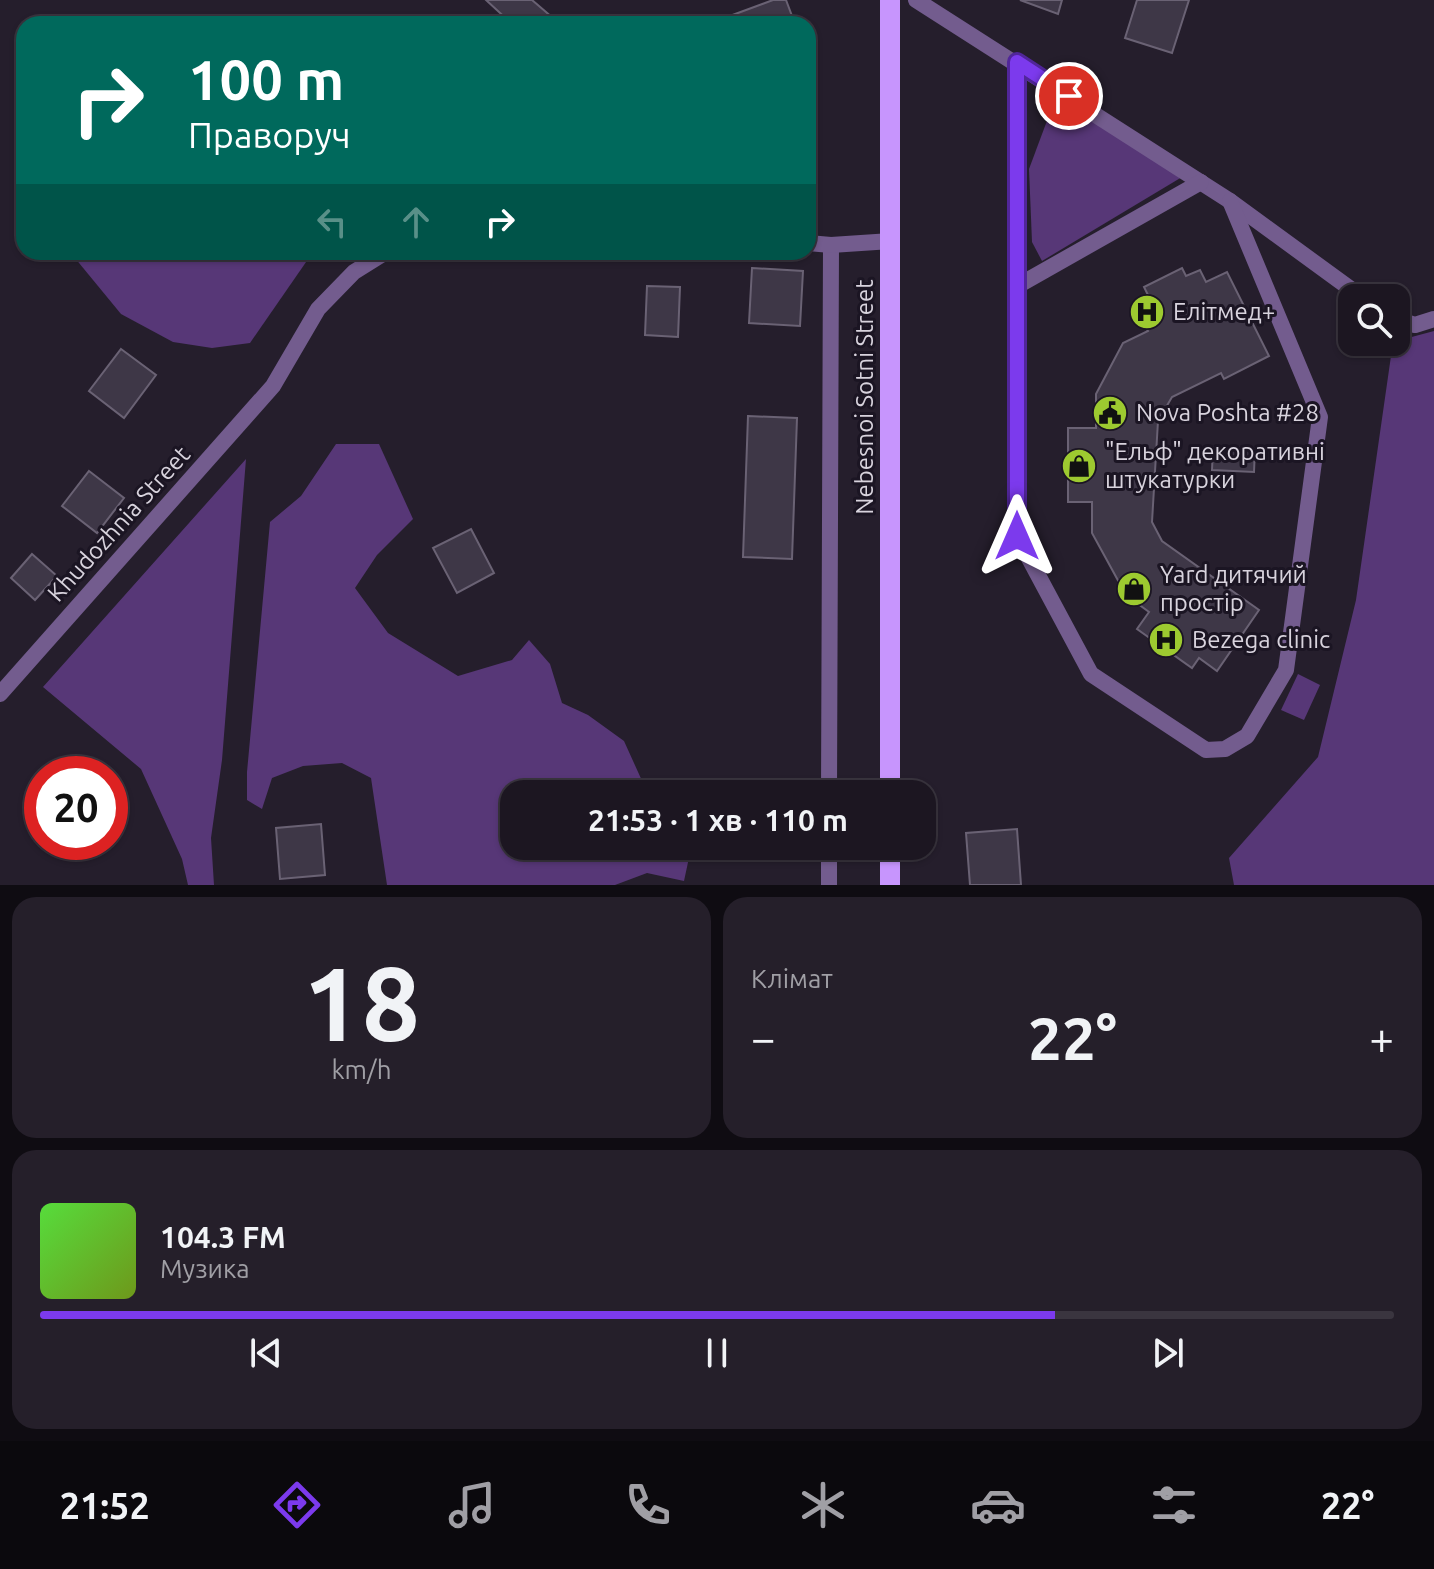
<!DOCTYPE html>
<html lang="uk">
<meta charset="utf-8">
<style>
body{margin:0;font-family:Ubuntu,sans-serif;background:#251f2a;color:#f1f3f6;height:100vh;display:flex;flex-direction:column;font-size:30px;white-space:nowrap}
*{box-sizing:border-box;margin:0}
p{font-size:26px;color:#a09fa5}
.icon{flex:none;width:44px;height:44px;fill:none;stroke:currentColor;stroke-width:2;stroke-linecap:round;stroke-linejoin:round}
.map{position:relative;height:885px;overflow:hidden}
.panel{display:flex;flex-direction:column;gap:12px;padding:12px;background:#0f0c12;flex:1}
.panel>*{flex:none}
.guide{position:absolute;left:16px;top:16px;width:800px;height:244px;border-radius:24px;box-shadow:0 2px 6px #0004,0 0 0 2px #3a353f;background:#00695c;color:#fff;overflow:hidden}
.controls{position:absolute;left:1338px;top:284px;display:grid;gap:16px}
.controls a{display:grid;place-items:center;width:72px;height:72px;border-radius:16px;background:#1c1621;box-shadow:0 2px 6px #0004,0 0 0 2px #3a353f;font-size:40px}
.speed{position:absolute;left:24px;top:756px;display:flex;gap:16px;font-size:40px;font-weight:700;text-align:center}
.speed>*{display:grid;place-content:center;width:104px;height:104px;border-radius:50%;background:#1c1621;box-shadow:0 2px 6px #0004,0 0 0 2px #3a353f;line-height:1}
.speed .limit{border:12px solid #d22;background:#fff;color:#111}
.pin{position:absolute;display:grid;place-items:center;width:68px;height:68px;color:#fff;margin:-34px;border:4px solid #fff;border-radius:50%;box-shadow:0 2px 8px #0007}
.me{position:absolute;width:88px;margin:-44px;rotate:0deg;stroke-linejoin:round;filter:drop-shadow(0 0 6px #0008)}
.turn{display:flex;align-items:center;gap:28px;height:168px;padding:0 40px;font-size:36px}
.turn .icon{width:104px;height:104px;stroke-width:2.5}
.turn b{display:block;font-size:56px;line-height:68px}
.lanes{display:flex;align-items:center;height:76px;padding:0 40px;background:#0003;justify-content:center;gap:40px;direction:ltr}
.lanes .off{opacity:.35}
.big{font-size:60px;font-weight:700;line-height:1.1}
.panel .card{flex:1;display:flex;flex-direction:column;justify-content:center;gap:12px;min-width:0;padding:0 28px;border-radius:24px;background:#251f2a}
.panel .dial{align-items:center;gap:0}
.dial b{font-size:104px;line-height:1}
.song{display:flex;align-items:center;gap:24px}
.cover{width:96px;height:96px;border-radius:12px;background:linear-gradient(135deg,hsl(110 70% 55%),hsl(80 70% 35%))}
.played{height:8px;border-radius:4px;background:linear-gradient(90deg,#7c3aed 75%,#3a353f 75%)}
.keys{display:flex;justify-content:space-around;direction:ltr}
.heat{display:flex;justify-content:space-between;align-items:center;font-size:44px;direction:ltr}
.panel .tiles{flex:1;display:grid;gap:12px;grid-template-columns:1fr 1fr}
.card:last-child{grid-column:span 2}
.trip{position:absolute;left:500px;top:780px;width:436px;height:80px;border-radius:24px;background:#1c1621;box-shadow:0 2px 6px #0004,0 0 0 2px #3a353f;font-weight:700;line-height:80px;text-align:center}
.menu{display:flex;height:128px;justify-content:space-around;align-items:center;background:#0b090d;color:#a09fa5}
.menu .icon{width:56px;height:56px}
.menu .selected{color:#7c3aed}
.menu b{font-size:36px;color:#f1f3f6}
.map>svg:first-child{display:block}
</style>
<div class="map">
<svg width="1434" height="885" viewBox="0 0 1434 885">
<rect width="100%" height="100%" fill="#251e2c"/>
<!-- green -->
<g fill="#573777">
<path d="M1054,102L1083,111L1182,177L1042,261L1032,242L1029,169Z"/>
<path d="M70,252H313L250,343L212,348L173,342L121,314Z"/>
<path d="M1434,331V885H1234L1229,858L1318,757L1356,600L1393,342Z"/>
<path d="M336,444H379L413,519L377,555L355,588L388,633L458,676L512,660L529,640L550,664L562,703L588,715L624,741L648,794H514V846H685L690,853L684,881L647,873L615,885H387L371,778L342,763L303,766L272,778L262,809L247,800V772L270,522L301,496Z"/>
<path d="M246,459L222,760L211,838L214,885H188L182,859L141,769L43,687Z"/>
<path d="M1298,674L1320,685L1304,720L1281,710Z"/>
</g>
<!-- building -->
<g fill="#3e3747" stroke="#6a6274" stroke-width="2">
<path d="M486,0H532L560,24H512Z"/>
<path d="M773,0H786L795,24H708Z"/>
<path d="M1020,0H1062L1058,14Z"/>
<path d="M1137,0H1189L1172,53L1125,38Z"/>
<path d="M752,268L803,271L800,326L749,323Z"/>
<path d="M1182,268L1186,276L1200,270L1206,282L1227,272L1269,356L1224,379L1221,373L1172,397L1158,421L1152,522L1162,541L1259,610L1217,671L1199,658L1192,668L1137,629L1149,612L1126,595L1092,533V502H1068V428H1096V394L1123,343L1148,331L1135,304L1149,297L1144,287Z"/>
<path d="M647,286L680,287L678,337L645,335Z"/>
<path d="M121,349L156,375L124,418L89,391Z"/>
<path d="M748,416L797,418L792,559L743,557Z"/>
<path d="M1213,447L1255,448L1254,472L1212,470Z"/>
<path d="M89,471L124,498L97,533L62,506Z"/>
<path d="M471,529L494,573L457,593L433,548Z"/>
<path d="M32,554L57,576L35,600L11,578Z"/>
<path d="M788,789V794H734V790Z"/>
<path d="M321,824L325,875L280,879L276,828Z"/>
<path d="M1017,829L1021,885H970L966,833Z"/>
<path d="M735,846H790V860L735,861Z"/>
</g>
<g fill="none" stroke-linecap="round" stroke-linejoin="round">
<!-- lane -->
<g stroke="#735c8e" stroke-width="16">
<path d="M916,0L1230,201L1363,298"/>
<path d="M1017,62L1019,285"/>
<path d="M1201,182L1019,285L1017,536L1091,674L1206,750L1225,749L1247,736L1286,670L1320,417L1230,201"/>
<path d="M1396,319L1415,325L1434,319"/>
<path d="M829,794L831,245"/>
<path d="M829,885V846"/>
</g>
<!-- street -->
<g stroke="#735c8e" stroke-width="16">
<path d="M808,243L831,245L891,241"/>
<path d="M0,694L273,386L318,309L354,272L386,252"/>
</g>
<!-- primary -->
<g stroke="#c795fd" stroke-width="20">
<path d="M890,794V0"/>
<path d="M890,885V846"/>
</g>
</g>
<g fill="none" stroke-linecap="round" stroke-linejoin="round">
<!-- route casing -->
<g stroke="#51269a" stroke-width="20">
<path id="route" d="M1017,536V62L1069,96"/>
</g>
<!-- route -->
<use href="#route" stroke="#7c3aed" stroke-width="14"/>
</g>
<!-- icons -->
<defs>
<g id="hospital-disc" transform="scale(1.8)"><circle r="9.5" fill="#9dca30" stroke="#1b1523"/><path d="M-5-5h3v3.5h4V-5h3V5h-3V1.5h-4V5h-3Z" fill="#111"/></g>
<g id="civic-disc" transform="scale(1.8)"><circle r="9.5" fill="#9dca30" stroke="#1b1523"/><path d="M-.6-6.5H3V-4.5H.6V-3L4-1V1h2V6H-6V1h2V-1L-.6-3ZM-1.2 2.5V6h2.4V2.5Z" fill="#111"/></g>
<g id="shop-disc" transform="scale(1.8)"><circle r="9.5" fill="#9dca30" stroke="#1b1523"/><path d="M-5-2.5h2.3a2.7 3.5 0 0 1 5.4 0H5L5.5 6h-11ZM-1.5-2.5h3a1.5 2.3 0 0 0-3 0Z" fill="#111"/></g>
</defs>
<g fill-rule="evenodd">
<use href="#hospital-disc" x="1147" y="312"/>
<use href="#civic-disc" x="1110" y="413"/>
<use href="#shop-disc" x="1079" y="466"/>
<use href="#shop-disc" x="1134" y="589"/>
<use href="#hospital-disc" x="1166" y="640"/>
</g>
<g text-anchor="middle" stroke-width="6" stroke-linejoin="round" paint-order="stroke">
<!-- poi labels -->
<g font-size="24" fill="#d8d3dd" stroke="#1b1523" text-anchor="start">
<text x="1173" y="320">Елітмед+</text>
<text x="1136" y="421">Nova Poshta #28</text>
<text x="1105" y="460">"Ельф" декоративні<tspan x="1105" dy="28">штукатурки</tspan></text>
<text x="1160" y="583">Yard дитячий<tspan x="1160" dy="28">простір</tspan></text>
<text x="1192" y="648">Bezega clinic</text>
</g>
<!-- street labels -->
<g font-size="24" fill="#d8d3dd" stroke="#1b1523">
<text transform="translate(865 397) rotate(-90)" y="8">Nebesnoi Sotni Street</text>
<text transform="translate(119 524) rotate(-48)" y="8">Khudozhnia Street</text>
</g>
</g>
</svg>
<div class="controls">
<a><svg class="icon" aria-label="search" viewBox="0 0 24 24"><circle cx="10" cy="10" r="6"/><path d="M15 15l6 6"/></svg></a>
</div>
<div class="speed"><div class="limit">20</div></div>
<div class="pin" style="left:1069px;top:96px;background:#d93025"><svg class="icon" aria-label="arrive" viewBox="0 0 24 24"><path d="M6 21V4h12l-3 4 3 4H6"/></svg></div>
<svg class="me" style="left:1017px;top:536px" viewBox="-20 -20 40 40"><path d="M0-17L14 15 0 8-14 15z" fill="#7c3aed" stroke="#fff" stroke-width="4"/></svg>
<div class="trip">21:53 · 1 хв · 110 m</div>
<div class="guide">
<div class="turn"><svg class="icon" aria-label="right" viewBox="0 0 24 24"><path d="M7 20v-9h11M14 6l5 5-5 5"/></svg><div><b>100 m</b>Праворуч</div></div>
<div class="lanes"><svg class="icon off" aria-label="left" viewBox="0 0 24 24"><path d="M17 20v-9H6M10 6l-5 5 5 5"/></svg><svg class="icon off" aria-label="ahead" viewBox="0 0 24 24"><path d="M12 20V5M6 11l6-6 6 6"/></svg><svg class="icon" aria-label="right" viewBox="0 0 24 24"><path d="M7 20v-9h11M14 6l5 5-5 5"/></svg></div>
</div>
</div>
<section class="panel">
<div class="tiles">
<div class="card dial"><b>18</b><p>km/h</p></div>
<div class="card"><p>Клімат</p>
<div class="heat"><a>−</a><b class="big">22°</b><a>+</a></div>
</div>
<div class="card">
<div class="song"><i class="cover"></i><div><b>104.3 FM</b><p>Музика</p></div></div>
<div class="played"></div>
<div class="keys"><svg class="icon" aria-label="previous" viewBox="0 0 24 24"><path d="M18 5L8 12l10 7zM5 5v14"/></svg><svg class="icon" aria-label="pause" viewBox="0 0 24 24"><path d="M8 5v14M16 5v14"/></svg><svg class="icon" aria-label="next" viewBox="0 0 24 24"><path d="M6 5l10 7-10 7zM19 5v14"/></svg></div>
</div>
</div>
</section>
<nav class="menu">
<b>21:52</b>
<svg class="icon selected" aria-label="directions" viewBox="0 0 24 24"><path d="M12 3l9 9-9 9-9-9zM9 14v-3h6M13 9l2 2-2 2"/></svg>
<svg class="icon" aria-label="music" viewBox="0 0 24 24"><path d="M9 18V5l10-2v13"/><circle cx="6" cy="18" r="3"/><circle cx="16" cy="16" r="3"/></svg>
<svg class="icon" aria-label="phone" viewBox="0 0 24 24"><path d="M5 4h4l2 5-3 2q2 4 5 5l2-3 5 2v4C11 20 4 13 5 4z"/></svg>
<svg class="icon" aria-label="climate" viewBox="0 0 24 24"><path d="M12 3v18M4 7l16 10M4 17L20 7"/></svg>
<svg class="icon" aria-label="car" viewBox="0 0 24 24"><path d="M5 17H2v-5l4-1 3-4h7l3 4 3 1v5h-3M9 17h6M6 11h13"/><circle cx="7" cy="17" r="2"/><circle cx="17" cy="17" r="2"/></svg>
<svg class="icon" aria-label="filters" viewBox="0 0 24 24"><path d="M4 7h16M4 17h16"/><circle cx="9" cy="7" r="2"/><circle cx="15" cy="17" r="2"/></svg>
<b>22°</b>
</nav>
